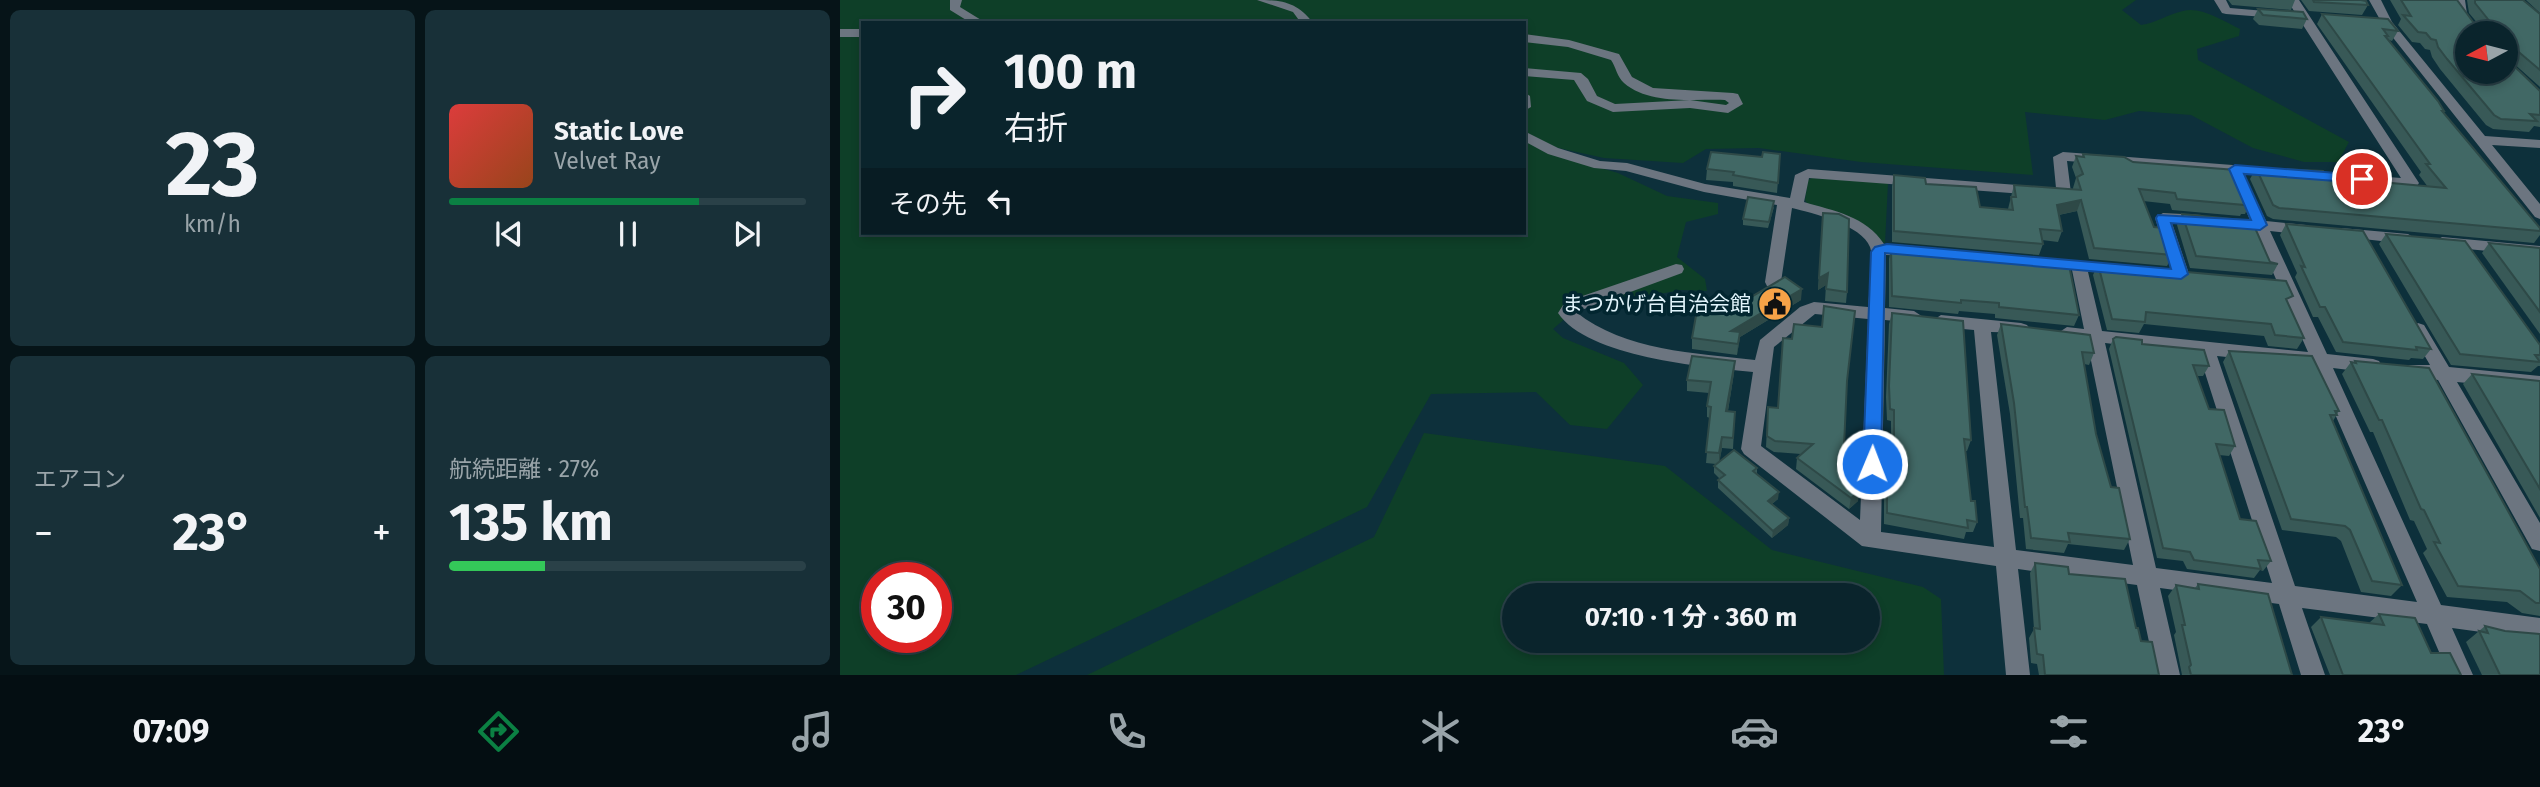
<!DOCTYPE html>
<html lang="ja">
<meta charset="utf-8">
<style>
body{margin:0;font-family:"Fira Sans","Noto Sans JP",sans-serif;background:#183038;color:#f1f3f6;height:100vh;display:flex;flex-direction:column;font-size:26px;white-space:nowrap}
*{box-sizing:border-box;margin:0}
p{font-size:23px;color:#99a4a9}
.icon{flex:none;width:38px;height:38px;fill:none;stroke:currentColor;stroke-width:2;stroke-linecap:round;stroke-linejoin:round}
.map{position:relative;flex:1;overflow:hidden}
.panel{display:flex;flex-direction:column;gap:10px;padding:10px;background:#061418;width:840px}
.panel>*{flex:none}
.hud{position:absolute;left:21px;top:21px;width:665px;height:214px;border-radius:0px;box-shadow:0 4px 10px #0003,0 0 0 2px #2a4148;background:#0a242c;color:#f1f3f6;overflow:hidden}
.needle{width:46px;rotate:263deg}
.controls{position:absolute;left:1615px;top:21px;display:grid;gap:14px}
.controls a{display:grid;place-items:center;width:63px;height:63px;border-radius:50%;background:#0a242c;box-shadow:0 4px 10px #0003,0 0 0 2px #2a4148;font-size:35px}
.speed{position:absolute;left:21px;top:562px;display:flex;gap:14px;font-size:35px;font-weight:700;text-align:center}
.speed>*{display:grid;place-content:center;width:91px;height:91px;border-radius:50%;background:#0a242c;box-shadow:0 4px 10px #0003,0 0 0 2px #2a4148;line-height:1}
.speed .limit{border:10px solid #d22;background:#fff;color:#111}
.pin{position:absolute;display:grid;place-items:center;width:60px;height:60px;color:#fff;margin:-30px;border:4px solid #fff;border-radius:50%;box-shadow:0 2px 7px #0007}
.me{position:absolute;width:77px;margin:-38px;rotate:1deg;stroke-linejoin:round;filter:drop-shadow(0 0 5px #0008)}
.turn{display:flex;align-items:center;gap:24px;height:147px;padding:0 28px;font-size:32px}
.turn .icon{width:91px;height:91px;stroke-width:2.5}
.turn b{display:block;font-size:49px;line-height:60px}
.then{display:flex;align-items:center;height:66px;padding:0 28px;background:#0003;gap:14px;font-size:26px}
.big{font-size:52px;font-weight:700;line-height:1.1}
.panel .tile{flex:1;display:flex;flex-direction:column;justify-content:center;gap:10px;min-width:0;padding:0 24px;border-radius:10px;background:#183038}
.panel .dial{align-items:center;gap:0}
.dial b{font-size:91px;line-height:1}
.song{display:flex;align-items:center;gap:21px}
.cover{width:84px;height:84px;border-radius:10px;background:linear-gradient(135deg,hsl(0 70% 55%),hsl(20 70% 35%))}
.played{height:7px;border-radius:4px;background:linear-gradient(90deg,#0b8043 70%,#2a4148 70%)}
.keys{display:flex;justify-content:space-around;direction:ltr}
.heat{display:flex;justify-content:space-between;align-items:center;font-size:38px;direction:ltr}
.charge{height:10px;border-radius:5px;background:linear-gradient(90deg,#34c759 27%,#2a4148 0)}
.panel .tiles{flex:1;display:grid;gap:10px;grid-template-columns:repeat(2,1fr)}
.trip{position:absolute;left:662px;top:583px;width:378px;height:70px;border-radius:35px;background:#0a242c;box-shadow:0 4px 10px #0003,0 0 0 2px #2a4148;font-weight:700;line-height:70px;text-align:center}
.dock{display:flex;height:112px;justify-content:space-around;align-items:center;background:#040e12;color:#99a4a9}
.dock .icon{width:49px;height:49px}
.dock .selected{color:#0b8043}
.dock b{font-size:32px;color:#f1f3f6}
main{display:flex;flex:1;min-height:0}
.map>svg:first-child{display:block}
</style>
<main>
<section class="panel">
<div class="tiles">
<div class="tile dial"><b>23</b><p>km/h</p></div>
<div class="tile">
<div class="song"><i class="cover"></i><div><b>Static Love</b><p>Velvet Ray</p></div></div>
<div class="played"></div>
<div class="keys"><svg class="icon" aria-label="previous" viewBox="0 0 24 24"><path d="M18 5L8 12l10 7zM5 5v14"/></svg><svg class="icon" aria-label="pause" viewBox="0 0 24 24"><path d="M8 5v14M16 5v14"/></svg><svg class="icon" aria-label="next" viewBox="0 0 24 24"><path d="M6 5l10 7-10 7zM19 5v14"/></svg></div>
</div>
<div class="tile"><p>エアコン</p>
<div class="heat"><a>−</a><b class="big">23°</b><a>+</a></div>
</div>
<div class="tile"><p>航続距離 · 27%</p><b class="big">135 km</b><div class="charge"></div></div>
</div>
</section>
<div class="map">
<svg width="1700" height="675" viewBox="0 0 1700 675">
<rect width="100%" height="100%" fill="#0d303b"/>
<!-- green -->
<g fill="#0e3f28" fill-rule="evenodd">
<path d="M0,0H1296L1282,10L1301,25C1316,23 1328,14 1343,11C1361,6 1383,21 1400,29L1399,36L1357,49L1358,60L1509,142L1498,162H1464L1413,148L1351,115L1299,111L1265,120L1185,112L1193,175L1021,162L919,148L866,149L843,163L764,158L714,147L706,152L778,173L827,196L878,203V214L846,222L837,257L865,279L867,291L841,290L735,310L713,329L723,338L784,363L803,385L767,429L730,425L696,392L591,394L527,507L176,675H0ZM23,23H684V233H23ZM37,578H96V637H37Z"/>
<path d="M972,178L1048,183L1045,243L968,205L965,200L968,180Z"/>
<path d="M584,433L825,466L932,550L1083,587L1101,599L1104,675H247L534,537ZM674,595H1027V640H674Z"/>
</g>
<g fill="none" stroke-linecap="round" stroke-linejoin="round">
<!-- minor -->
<g fill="#6c7580" fill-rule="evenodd">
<path d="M110,0H122L120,7L146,23H131L110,10Z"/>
<path d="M417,0C442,0 457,2 473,23H461L453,12Z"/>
<path d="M1374,0H1386L1390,8L1437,12L1443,15L1437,18L1386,14L1382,13Z"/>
<path d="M1447,0H1459L1579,183L1577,186L1227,161L1231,193L1224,197L969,178L964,202C994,211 1026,216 1044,244L1074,246L1082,251L1074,256L1046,255L1045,308L1074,311L1083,317L1074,323L1045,320L1041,532L1154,547L1134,330L1101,327L1092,321L1101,315L1181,323L1187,325L1190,329L1187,333L1151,332L1176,550L1293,565L1247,341L1221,337L1218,333L1227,327L1244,329L1232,270L1207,268L1199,263L1207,258L1286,265L1288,269L1286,273L1248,272L1262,331L1468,352L1414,229L1403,224L1410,220L1394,183L1401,179L1408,183L1426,221L1466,225L1474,230L1466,235L1430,231L1487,354L1533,359L1539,361L1542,366L1539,371L1533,373L1493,368L1601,605L1700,618V640L1612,628L1633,675H1609L1587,624L1462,608L1485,675H1461L1439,604L1320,588L1340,675H1316L1297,585L1178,569L1190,675H1166L1156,566L1022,546L904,454L901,449L913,372C864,367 747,357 718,313L725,302L836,264L842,265L844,269L842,273L736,312C785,351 855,353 915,360L920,340L960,307L974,302L1028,307C1029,293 1034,257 1030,247C1022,225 972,213 952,208L941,282L933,287L927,286L925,282L937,205L864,192L786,171L754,168L708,154L684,141V131L718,148L760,161L787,163L865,184L950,198L955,175L968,169L1216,188L1213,157L1223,152L1561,178ZM975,314L1028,319L1020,520L921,446L934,347ZM1265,343L1359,354L1432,583L1316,568ZM1377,356L1474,366L1577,602L1455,586Z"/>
<path d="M1529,0H1541L1552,22L1645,136L1700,140V148L1652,145L1700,204V219L1695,217L1543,25Z"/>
<path d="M1613,0H1625L1627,14L1642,33H1630C1620,23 1613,14 1613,0Z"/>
<path d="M542,20H565L571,23H536Z"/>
<rect x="0" y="29" width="23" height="8"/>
<path d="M684,34L729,40L779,54L792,77L813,88L893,93L898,94L903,104L888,113L850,108L773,112L747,101L734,80L684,76V68L741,73L748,79L757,96L775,104L850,100L886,105L889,103L885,100C854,99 809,105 784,83C777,77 776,67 771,60L728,47L684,42Z"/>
<path d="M684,92L690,96L691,107L684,111Z"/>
<path d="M1323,213L1362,215L1370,220L1362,225L1332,223L1349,274L1347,278H1335L1333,274L1315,218Z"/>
<path d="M1501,228L1568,234L1576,239L1568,244L1496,236L1493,233L1496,230Z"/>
<path d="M1602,237L1700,246V256L1596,246L1594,242Z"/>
<path d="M1578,323L1584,325L1609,367L1700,376V390L1617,382L1700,523V551L1692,549L1598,380L1562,375L1559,370L1562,365H1590L1569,329Z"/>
</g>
</g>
<!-- wall -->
<g fill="#385957">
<path d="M1388,0H1455L1451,10L1392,5Z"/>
<path d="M1461,0H1521L1528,5L1522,15L1469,11Z"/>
<path d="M1550,0H1617L1636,26L1639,25L1629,13L1627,0H1683L1700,14V87L1671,61V63L1700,91V127L1694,126L1689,132L1653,129L1646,125L1600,69L1592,57L1590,50L1585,49L1580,43L1572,42L1558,25L1561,19Z"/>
<path d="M1686,0H1700V13Z"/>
<path d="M1418,9L1467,19L1462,29L1419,25L1413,19Z"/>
<path d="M1482,14L1558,31L1552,41L1549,40L1604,111L1603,113L1700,228V235L1694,243L1433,219L1427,216L1410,179L1416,168L1486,177L1588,187L1579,175L1581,172L1477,24Z"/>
<path d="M940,154L937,193L893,186V182L866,180L867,169Z"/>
<path d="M1243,154L1293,162L1410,203L1405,214H1401L1400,216L1332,210L1330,204L1303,201L1314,227L1333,255L1327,266L1249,259L1237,211L1219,215L1222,231L1218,242L1202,240L1203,244L1199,255L1052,242V186L1054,175L1086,184L1140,207L1168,209L1174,185L1233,189V188L1236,178L1232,167L1236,156L1242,157Z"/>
<path d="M934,207L928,228L903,225V219Z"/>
<path d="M983,213L1007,292L1006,303L985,301L986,285L978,290Z"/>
<path d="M1342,214L1430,262L1438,264L1432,275L1350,268L1337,225Z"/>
<path d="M1446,224L1591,349L1583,359L1571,358L1569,360L1496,352L1478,317H1473L1455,277L1457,273L1440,235Z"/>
<path d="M1546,234L1700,345V366H1698L1691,372L1611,365L1539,244Z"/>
<path d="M1649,243L1700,248V334L1642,253Z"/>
<path d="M1054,245L1207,263L1239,315L1234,326L1155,318V314L1119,311L1118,314L1049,307V259L1051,248H1054Z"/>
<path d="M1258,264L1448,303L1464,338L1457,349L1428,346L1424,336L1304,324L1299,333L1267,330L1253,275Z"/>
<path d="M961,300L900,337L897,355L852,349V338L891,313V309Z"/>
<path d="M1052,313L1131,440L1127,451H1125L1131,501L1137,522L1133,532H1126L1124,539L1044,524V487L1047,476H1049L1051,459V421L1047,420L1046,397L1049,324Z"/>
<path d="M1161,324L1254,353L1249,365L1244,364L1256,434L1271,487L1290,539L1284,550L1228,544L1224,553L1186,549L1183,518H1180L1170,414L1157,335Z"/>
<path d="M1273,339L1302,344L1369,366L1363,376H1357L1369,409L1395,446L1389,456L1379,455L1400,519L1431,561L1423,571L1420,570L1414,578L1347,569L1343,561L1317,558L1269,349Z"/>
<path d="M1389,351L1499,411L1493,421L1562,585L1551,596L1521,592L1501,541L1496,537L1442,530L1383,362Z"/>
<path d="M895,361L894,373L888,411L895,412L893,449L882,448L879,462L917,468V474L938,499L932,504L949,518L948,525L932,538L878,488V480L880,479L874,473V466L876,464L866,463L870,418L867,417V406L869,393L847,391V380Z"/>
<path d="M1515,361L1700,569V616L1682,613L1667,602L1607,597L1583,553L1587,549L1574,521L1570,520L1533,432H1530L1502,374L1511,362L1513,363Z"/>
<path d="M1632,374L1700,381V518L1623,384Z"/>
<path d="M1007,381L1004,446L1016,472L1018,501L1009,509L956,469L957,458L961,454L934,452L926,447L928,407L938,408Z"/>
<path d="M1195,563L1229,574L1296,628L1301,641L1319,675H1199L1197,664L1191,663L1189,638L1194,629L1190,573Z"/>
<path d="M1358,584L1452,675H1342L1334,635L1336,632L1328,596L1336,585L1355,588Z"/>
<path d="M1539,614L1591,653L1621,675H1490L1471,627L1481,617L1529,623Z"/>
<path d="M1645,626L1665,631L1700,675H1642L1626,642Z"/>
</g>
<!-- shaded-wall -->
<g fill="#2e4947">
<path d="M1241,200L1237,211L1213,216L1217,205Z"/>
<path d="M988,273L986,285L978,290L979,278Z"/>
<path d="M962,289L961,300L900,337L897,355L898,344L891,331Z"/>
<path d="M895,361L894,373L886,422V411Z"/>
<path d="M882,437V448L879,465V453Z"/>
<path d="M1020,491L1018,501L1009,509L1011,498Z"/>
<path d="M939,492L938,499L927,508L928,501Z"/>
<path d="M949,518L948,525L932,538L933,531Z"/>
</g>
<!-- building -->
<g fill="#416865" stroke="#2e4947" stroke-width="2" fill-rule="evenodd">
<path d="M1473,0H1521L1526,1L1528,5L1474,2Z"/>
<path d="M1561,0H1617L1636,26L1651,23L1635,3V0H1683L1700,14V70L1674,48H1671V63L1700,91V115L1690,114L1697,121L1661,119L1654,115L1607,59L1598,47L1596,40L1591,39L1586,33L1578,32L1563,15L1571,16ZM1628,33H1666V72H1628Z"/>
<path d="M1418,9L1463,12L1467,19L1423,15Z"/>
<path d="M1482,14L1548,19L1558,31L1543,29L1548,36H1545L1598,101L1604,111H1602L1700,228V231L1439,208L1433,205L1416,168L1483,171L1486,177L1606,188L1586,164H1590Z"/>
<path d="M871,152L922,157L923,152L940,154L938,183L893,175L894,172L867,169Z"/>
<path d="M1243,154L1284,157L1293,162L1396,170L1410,203H1404L1405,205L1337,199L1335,193L1299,189L1314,227L1324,228L1333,255L1254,248L1241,200L1217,205L1222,231L1200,229L1203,244L1054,231V175L1085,178L1086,184L1136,187L1140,207L1173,210L1171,197H1176L1174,185L1241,190L1237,177L1243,174L1236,156L1244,157Z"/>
<path d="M908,197L934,201L929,222L903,219Z"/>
<path d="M983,213L999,214L1009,219L1007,292L986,289L988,273L979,278Z"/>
<path d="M1342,214L1412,221L1430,262L1438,264L1356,256Z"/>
<path d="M1446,224L1523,231L1591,349L1576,347L1577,350L1503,342L1485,307H1480L1461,266L1465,267Z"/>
<path d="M1546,234L1625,241L1700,345V355H1695L1700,362L1620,354Z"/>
<path d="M1649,243L1700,248V312Z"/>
<path d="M1054,245L1206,259L1207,263L1229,265L1239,315L1159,307V303L1121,300V303L1052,296L1051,248H1054Z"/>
<path d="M1258,264L1446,281L1453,296L1446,299L1464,338L1435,335L1431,324L1306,312L1305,322L1272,319Z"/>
<path d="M945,277L962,289L891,331L900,332L898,344L852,338L857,310L893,313L891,309Z"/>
<path d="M984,306L1015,311L1007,381L1004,446L1016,447V472H1021L1020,491L1011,498L957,458L973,444L935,441L927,436L928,407L938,408L943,338L952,339L954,324L982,327Z"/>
<path d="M1052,313L1123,321L1131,440L1124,439L1131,501H1135L1137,522L1127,520L1128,528L1047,513V476H1051L1054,448V410L1050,409L1049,386Z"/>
<path d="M1161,324L1250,335L1254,353L1242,352L1256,434L1271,487L1279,488L1290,539L1228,533L1230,542L1191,538L1187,507H1185L1174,403Z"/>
<path d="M1276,337L1302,340V344L1364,350L1369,366L1353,365L1369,409L1384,410L1395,446L1376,444L1400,519L1416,521L1431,561L1418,560L1421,569L1354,560L1350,552L1323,548L1273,339Z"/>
<path d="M1389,351L1472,356L1499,411H1495L1497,415H1490L1562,585L1532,581L1510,530L1505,526L1451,519Z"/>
<path d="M852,356L895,361L886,411L895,412L893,438L882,437L879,453L866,452L871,407L867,406L871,382L847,380Z"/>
<path d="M1515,361L1589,368L1700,569V603H1696L1680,591L1618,586L1594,542L1600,543L1584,510L1581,509L1542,420H1539L1511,362L1516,363Z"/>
<path d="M1632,374L1700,381V489Z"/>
<path d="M894,450L917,468L913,471L939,492L928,501L949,518L933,531L878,480L885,475L874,466Z"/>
<path d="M1195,563L1228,567L1229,574L1285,579L1296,628H1298L1301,641L1312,642L1319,675H1205L1203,655L1197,654L1194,628L1200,629Z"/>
<path d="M1358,584L1428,594L1452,675H1351L1349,667L1351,665L1342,625H1345L1336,585L1359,589Z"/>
<path d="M1539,614L1575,618L1591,653H1610L1621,675H1503L1481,617L1544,625Z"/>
<path d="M1645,626L1665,631L1700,634V675H1660L1639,631L1648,633Z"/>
</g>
<!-- route -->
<path fill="#1a73e8" stroke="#114b97" stroke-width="2" d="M1395,165L1522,175L1528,179L1522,183L1404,174L1427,225L1420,230L1331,223L1348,274L1341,279L1045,253L1041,464L1038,469L1032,472L1025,469L1023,464L1031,252L1035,247L1047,244L1331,269L1316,218L1318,215L1411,220L1389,169Z"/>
<!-- icons -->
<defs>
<g id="civic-disc" transform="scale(1.75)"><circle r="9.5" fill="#f6a247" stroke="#022630"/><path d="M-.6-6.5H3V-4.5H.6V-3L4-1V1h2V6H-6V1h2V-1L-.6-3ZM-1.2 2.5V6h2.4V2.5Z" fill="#111"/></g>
</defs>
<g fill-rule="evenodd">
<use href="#civic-disc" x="935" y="304"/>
</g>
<g text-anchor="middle" stroke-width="7" stroke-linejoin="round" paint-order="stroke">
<!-- poi labels -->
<g font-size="21" fill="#e1f4fb" stroke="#022630" text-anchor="end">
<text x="911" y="311">まつかげ台自治会館</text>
</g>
</g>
</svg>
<div class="controls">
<a><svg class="needle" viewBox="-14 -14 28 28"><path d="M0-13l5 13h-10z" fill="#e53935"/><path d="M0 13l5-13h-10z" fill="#99a4a9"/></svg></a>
</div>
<div class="speed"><div class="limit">30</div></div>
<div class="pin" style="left:1522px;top:179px;background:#d93025"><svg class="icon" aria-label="arrive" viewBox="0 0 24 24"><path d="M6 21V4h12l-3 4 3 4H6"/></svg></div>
<svg class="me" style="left:1032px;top:464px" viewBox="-20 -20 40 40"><circle r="17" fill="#1a73e8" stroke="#fff" stroke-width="3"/><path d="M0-11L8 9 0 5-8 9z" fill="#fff"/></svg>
<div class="trip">07:10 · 1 分 · 360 m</div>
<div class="hud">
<div class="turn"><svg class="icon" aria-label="right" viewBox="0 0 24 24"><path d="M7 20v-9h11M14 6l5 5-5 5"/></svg><div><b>100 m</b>右折</div></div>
<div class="then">その先<svg class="icon" aria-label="left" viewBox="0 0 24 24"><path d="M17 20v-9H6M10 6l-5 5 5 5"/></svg></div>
</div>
</div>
</main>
<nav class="dock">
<b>07:09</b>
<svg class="icon selected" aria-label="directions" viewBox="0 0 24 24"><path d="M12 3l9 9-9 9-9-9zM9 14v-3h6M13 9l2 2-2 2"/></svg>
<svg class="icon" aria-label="music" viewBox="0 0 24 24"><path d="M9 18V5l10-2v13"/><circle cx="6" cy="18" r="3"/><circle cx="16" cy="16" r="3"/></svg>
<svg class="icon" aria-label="phone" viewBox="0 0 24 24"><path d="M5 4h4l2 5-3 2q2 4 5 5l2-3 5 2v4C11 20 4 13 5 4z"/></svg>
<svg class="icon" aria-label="climate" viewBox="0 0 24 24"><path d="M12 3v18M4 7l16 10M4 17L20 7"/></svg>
<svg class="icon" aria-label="car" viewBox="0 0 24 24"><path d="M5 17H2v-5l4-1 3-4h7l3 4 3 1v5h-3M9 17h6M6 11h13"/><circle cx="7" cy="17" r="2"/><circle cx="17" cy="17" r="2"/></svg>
<svg class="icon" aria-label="filters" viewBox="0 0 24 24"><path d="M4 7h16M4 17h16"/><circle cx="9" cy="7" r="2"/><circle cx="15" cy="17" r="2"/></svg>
<b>23°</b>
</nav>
